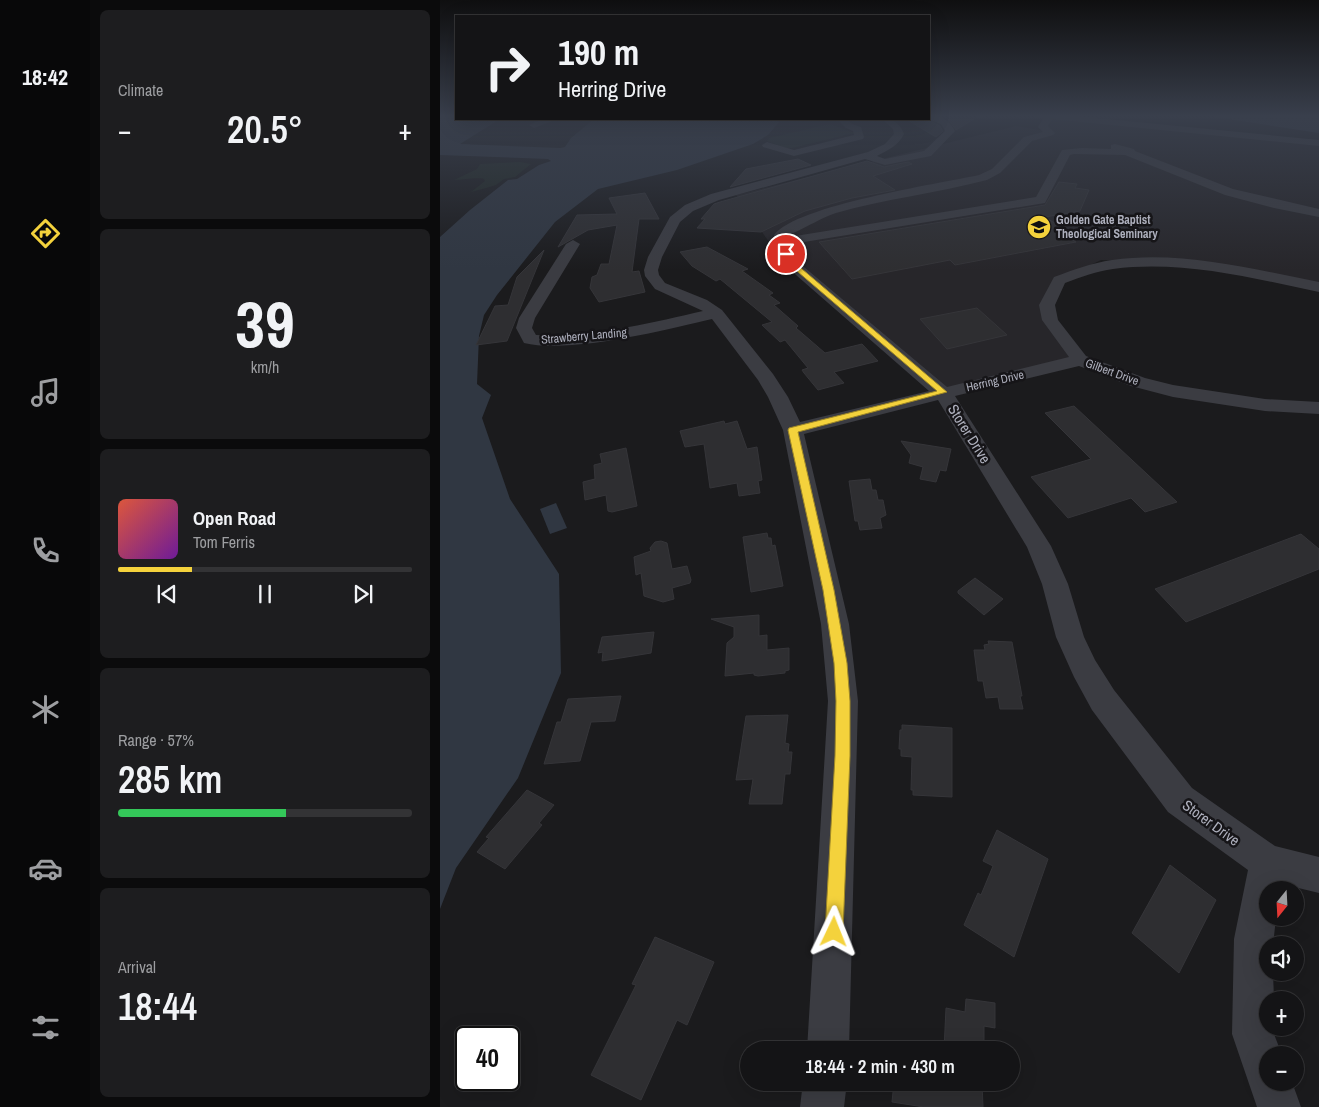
<!DOCTYPE html>
<meta charset="utf-8">
<style>
body{margin:0;font-family:"Archivo Narrow",sans-serif;background:#1d1d1f;color:#f1f3f6;height:100vh;display:flex;flex-direction:column;font-size:19px;white-space:nowrap}
*{box-sizing:border-box;margin:0}
p{font-size:16px;color:#9d9ea1}
.icon{flex:none;width:28px;height:28px;fill:none;stroke:currentColor;stroke-width:2;stroke-linecap:round;stroke-linejoin:round}
.map{position:relative;flex:1;overflow:hidden}
.side{display:flex;flex-direction:column;gap:10px;padding:10px;background:#0b0b0c;width:350px}
.side>*{flex:none}
.hud{position:absolute;left:15px;top:15px;width:475px;height:105px;border-radius:0px;box-shadow:0 5px 20px #0002,0 0 0 1px #333335;background:#141416;color:#f1f3f6;overflow:hidden}
.needle{width:32px;rotate:198deg}
.buttons{position:absolute;left:819px;top:881px;display:grid;gap:10px}
.buttons a{display:grid;place-items:center;width:45px;height:45px;border-radius:50%;background:#141416;box-shadow:0 5px 20px #0002,0 0 0 1px #333335;font-size:25px}
.speed{position:absolute;left:15px;top:1026px;display:flex;gap:10px;font-size:25px;font-weight:700;text-align:center}
.speed>*{display:grid;place-content:center;width:65px;height:65px;border-radius:50%;background:#141416;box-shadow:0 5px 20px #0002,0 0 0 1px #333335;line-height:1}
.speed .limit{border:2px solid #111;border-radius:8px;background:#fff;color:#111}
.pin{position:absolute;display:grid;place-items:center;width:42px;height:42px;color:#fff;margin:-21px;border:2px solid #fff;border-radius:50%;box-shadow:0 1px 5px #0007}
.me{position:absolute;width:55px;margin:-28px;rotate:2deg;stroke-linejoin:round;filter:drop-shadow(0 0 4px #0008)}
.turn{display:flex;align-items:center;gap:18px;height:105px;padding:0 20px;font-size:22px}
.turn .icon{width:65px;height:65px;stroke-width:2.5}
.turn b{display:block;font-size:35px;line-height:42px}
.big{font-size:38px;font-weight:600;line-height:1.1}
.side .widget{flex:1;display:flex;flex-direction:column;justify-content:center;gap:8px;min-width:0;padding:0 18px;border-radius:8px;background:#1d1d1f}
.side .dial{align-items:center;gap:0}
.dial b{font-size:65px;line-height:1}
.song{display:flex;align-items:center;gap:15px}
.cover{width:60px;height:60px;border-radius:8px;background:linear-gradient(135deg,hsl(10 70% 55%),hsl(280 70% 35%))}
.played{height:5px;border-radius:2px;background:linear-gradient(90deg,#f4d23c 25%,#333335 25%)}
.keys{display:flex;justify-content:space-around;direction:ltr}
.heat{display:flex;justify-content:space-between;align-items:center;font-size:28px;direction:ltr}
.charge{height:8px;border-radius:4px;background:linear-gradient(90deg,#34c759 57%,#333335 0)}
.trip{position:absolute;left:300px;top:1041px;width:280px;height:50px;border-radius:25px;background:#141416;box-shadow:0 5px 20px #0002,0 0 0 1px #333335;font-weight:600;line-height:50px;text-align:center}
main{display:flex;flex:1;min-height:0}
.tabs{display:flex;flex-direction:column;width:90px;justify-content:space-around;align-items:center;background:#080809;color:#9d9ea1}
.tabs .icon{width:35px;height:35px}
.tabs .on{color:#f4d23c}
.tabs b{font-size:22px;color:#f1f3f6}
.map>svg:first-child{display:block}
</style>
<main>
<nav class="tabs">
<b>18:42</b>
<svg class="icon on" aria-label="directions" viewBox="0 0 24 24"><path d="M12 3l9 9-9 9-9-9zM9 14v-3h6M13 9l2 2-2 2"/></svg>
<svg class="icon" aria-label="music" viewBox="0 0 24 24"><path d="M9 18V5l10-2v13"/><circle cx="6" cy="18" r="3"/><circle cx="16" cy="16" r="3"/></svg>
<svg class="icon" aria-label="phone" viewBox="0 0 24 24"><path d="M5 4h4l2 5-3 2q2 4 5 5l2-3 5 2v4C11 20 4 13 5 4z"/></svg>
<svg class="icon" aria-label="climate" viewBox="0 0 24 24"><path d="M12 3v18M4 7l16 10M4 17L20 7"/></svg>
<svg class="icon" aria-label="car" viewBox="0 0 24 24"><path d="M5 17H2v-5l4-1 3-4h7l3 4 3 1v5h-3M9 17h6M6 11h13"/><circle cx="7" cy="17" r="2"/><circle cx="17" cy="17" r="2"/></svg>
<svg class="icon" aria-label="filters" viewBox="0 0 24 24"><path d="M4 7h16M4 17h16"/><circle cx="9" cy="7" r="2"/><circle cx="15" cy="17" r="2"/></svg>
</nav>
<section class="side">
<div class="widget"><p>Climate</p>
<div class="heat"><a>−</a><b class="big">20.5°</b><a>+</a></div>
</div>
<div class="widget dial"><b>39</b><p>km/h</p></div>
<div class="widget">
<div class="song"><i class="cover"></i><div><b>Open Road</b><p>Tom Ferris</p></div></div>
<div class="played"></div>
<div class="keys"><svg class="icon" aria-label="previous" viewBox="0 0 24 24"><path d="M18 5L8 12l10 7zM5 5v14"/></svg><svg class="icon" aria-label="pause" viewBox="0 0 24 24"><path d="M8 5v14M16 5v14"/></svg><svg class="icon" aria-label="next" viewBox="0 0 24 24"><path d="M6 5l10 7-10 7zM19 5v14"/></svg></div>
</div>
<div class="widget"><p>Range · 57%</p><b class="big">285 km</b><div class="charge"></div></div>
<div class="widget"><p>Arrival</p><b class="big">18:44</b></div>
</section>
<div class="map">
<svg width="879" height="1107" viewBox="0 0 879 1107">
<rect width="100%" height="100%" fill="#1b1b1d"/>
<!-- built -->
<path fill="#27262a" d="M609,117L879,143V290L795,272L724,262L661,260L619,280L602,306L635,357L503,395L341,259L296,195L576,126L606,131Z"/>
<!-- green -->
<g fill="#202823">
<path d="M390,124L414,133L352,148H346L327,141L329,138Z"/>
<path d="M80,162L91,164L75,177L64,179L56,185L46,188L31,192L45,181L44,179C38,177 22,180 14,180L37,169L40,164Z"/>
</g>
<!-- water -->
<g fill="#303742">
<path d="M0,115H16V119H60L20,144L120,148L125,147L131,138L154,119H333L339,122L328,135L313,144L237,170L158,189L115,222L57,295L44,315L39,336L37,384L51,395L42,418L70,499L119,574L121,673L78,778L16,868L0,909V237L30,210L68,180L77,179L99,165L111,161L108,159L0,155Z"/>
<path d="M763,115H879V133Z"/>
<path d="M116,503L127,528L110,534L100,509Z"/>
</g>
<!-- building -->
<g fill="#2e2e31" stroke="#353539">
<path d="M466,119H486L500,126L503,131L496,137Z"/>
<path d="M508,119H534L516,130Z"/>
<path d="M358,159L371,165L290,187L306,169Z"/>
<path d="M427,161L444,167L468,162L472,164L433,176L455,190L412,198L365,211L321,232L257,228L265,219H261L274,204L280,202Z"/>
<path d="M619,182L637,184L635,188L649,190L640,211L605,217L637,237L630,239L636,242L515,265L510,260L412,279L379,242L605,205Z"/>
<path d="M205,193L219,219H199L192,272L199,271L205,292L159,302L150,288L152,277L157,275L161,264H169L177,225L148,230L118,247L137,215L177,214L169,198Z"/>
<path d="M267,247L308,269L302,271L333,293L329,295L340,303L334,305L358,326L356,328L385,353L422,344L438,361L394,372L404,383L378,390L364,373L362,370L368,368L345,340L340,342L322,325L332,322L280,279L276,281L252,266L240,252Z"/>
<path d="M104,250L67,341L36,345L55,306L68,305L77,277Z"/>
<path d="M537,308L567,335L507,349L480,319Z"/>
<path d="M634,406L737,502L705,512L691,498L628,518L591,477L651,459L605,413Z"/>
<path d="M284,421L285,424L297,421L307,449L317,447L322,480L318,481L320,493L299,496L297,483L270,488L264,444L245,447L240,431Z"/>
<path d="M461,441L511,449L506,471L500,470L496,482L480,479L483,467L469,463L471,455Z"/>
<path d="M186,448L197,506L172,512L168,511L166,495L145,500L143,482L155,479L154,465L162,463L160,454Z"/>
<path d="M430,479L432,490H436L438,500H443L446,515L440,518L442,528L420,530L418,521H415L409,481Z"/>
<path d="M327,533L328,538H331L332,546L335,545L343,586L311,592L303,537Z"/>
<path d="M861,534L879,549V569L746,622L715,589Z"/>
<path d="M221,541L227,543L232,569L247,566L251,580L250,583L232,588L234,599L223,602L204,596L201,573L196,575L194,557L211,551L210,548L215,542Z"/>
<path d="M535,578L563,599L544,615L518,593V591Z"/>
<path d="M319,615V636L327,635V650L349,648V670L345,671V673L318,676L314,675V673L285,676L287,643L294,637V627L271,619Z"/>
<path d="M214,632L211,653L162,661L163,652L158,653L162,637Z"/>
<path d="M548,641L572,642L582,696H580L583,709H560L558,697L546,698L543,681H538L534,650H545L544,645L549,644Z"/>
<path d="M181,696L175,721L151,722L140,761L104,764L117,722H121L128,699Z"/>
<path d="M348,715L345,743L349,744L348,752H352L350,774H345L342,804H309L313,779L296,780L306,716Z"/>
<path d="M462,725L512,728V797L473,795V790H471L472,757L461,756V749H459L460,730H462Z"/>
<path d="M87,790L114,805L99,823L102,825L65,869L37,852L49,838L46,837Z"/>
<path d="M557,830L608,859L574,957L524,925L538,893L541,895L553,866L543,861Z"/>
<path d="M730,865L776,900L739,973L692,933Z"/>
<path d="M215,937L274,962L247,1025L237,1020L201,1100L151,1075L196,985L192,984Z"/>
<path d="M526,999L555,1003V1028L544,1026V1050H504L506,1008L525,1012Z"/>
<path d="M454,1082H542L543,1107H484L452,1102Z"/>
</g>
<g fill="none" stroke-linecap="round" stroke-linejoin="round">
<!-- minor -->
<g fill="#3b3c42" fill-rule="evenodd">
<path d="M489,115C502,115 509,120 515,131L491,156L445,165L425,159L279,200L253,211L240,222L222,257L218,270L219,275L225,283L267,300L282,310L333,374L348,397L360,422L489,391L348,268L339,254V246L349,237L596,197L622,150L642,148L671,149V145L675,144L694,149L695,151L793,189L879,209V217L834,208L785,195L685,155L634,154L630,155L605,203L358,243L353,247V254L358,262L507,387L629,357L602,320L599,305L614,277C633,270 652,263 672,260C741,250 812,269 879,282V292C812,278 742,260 673,269C657,271 641,277 625,283L615,305L618,320L646,356L705,378L733,385L825,399L879,402V414L825,411L733,397L691,386L639,366L515,396L611,546L628,584L644,637L655,660L674,690L752,788L835,846L879,857V893L842,884L841,890H828V918H836L833,945H828V972H833L834,1000H828V1028H834V1034L842,1055H828V1082H852L861,1107H817L792,1034L794,939L808,870L728,812L652,710L634,677L616,637L602,584L587,547L498,400L364,434L409,624L418,701L409,1050H367L388,701L381,624L343,430L328,397L318,380L272,319C225,330 130,354 84,343L76,328L79,318L126,244L133,240L140,244L95,318L92,328L96,335C149,338 211,323 263,311L215,289L205,276L204,270L208,257L230,217L245,205L271,194L428,152L445,144L454,134L453,129L442,119C453,119 460,123 464,134C458,146 448,150 437,156L445,159L484,151L505,131L501,124L488,119Z"/>
<path d="M535,115H547L542,118H536Z"/>
<path d="M590,115H625L879,140V146L612,119L608,126L615,133L613,135L592,141L560,173L547,180C497,193 445,199 396,213C381,217 346,240 336,238L334,235C357,205 498,184 539,175L552,169L584,137L603,132L598,127L603,119Z"/>
<path d="M103,119H117L94,128L89,125Z"/>
<path d="M397,119H406L412,124L421,127L424,137L423,139L354,156L323,147L322,145L327,142L354,150L414,135L413,131L406,128Z"/>
<path d="M363,1082H407L404,1107H360Z"/>
</g>
</g>
<!-- sky -->
<linearGradient id="sky" x2="0" y2="1"><stop stop-color="#0f0f10"/><stop offset="0.43" stop-color="#393f4c"/><stop offset="1" stop-color="#393f4c" stop-opacity="0"/></linearGradient>
<rect width="879" height="270" fill="url(#sky)"/>
<!-- route -->
<path fill="#f4d23c" stroke="#9f8827" d="M343,253H348L355,263L507,392L358,432L394,590L407,663L410,701V756L403,932L400,938L394,941L388,938L385,932L395,756L396,701L394,663L383,590L348,430L349,428L497,391L351,266L342,254Z"/>
<!-- icons -->
<defs>
<g id="university-disc" transform="scale(1.25)"><circle r="9.5" fill="#f4d23c" stroke="#161518"/><path d="M0-5L7-2L0 1L-7-2ZM-4 1L0 2.5L4 1V4Q0 6-4 4Z" fill="#111"/></g>
</defs>
<g fill-rule="evenodd">
<use href="#university-disc" x="599" y="227"/>
</g>
<g text-anchor="middle" stroke-width="5" stroke-linejoin="round" paint-order="stroke">
<!-- far-poi labels -->
<g font-size="12" font-weight="bold" fill="#adafbc" stroke="#161518" text-anchor="start">
<text x="616" y="224">Golden Gate Baptist<tspan x="616" dy="14">Theological Seminary</tspan></text>
</g>
<!-- far-street labels -->
<g font-size="12" fill="#adafbc" stroke="#161518">
<text transform="translate(144 336) rotate(-5)" y="4">Strawberry Landing</text>
<text transform="translate(672 372) rotate(20)" y="4">Gilbert Drive</text>
<text transform="translate(555 381) rotate(-13)" y="4">Herring Drive</text>
</g>
<!-- street labels -->
<g font-size="15" fill="#adafbc" stroke="#161518">
<text transform="translate(529 434) rotate(58)" y="5">Storer Drive</text>
<text transform="translate(771 823) rotate(36)" y="5">Storer Drive</text>
</g>
</g>
</svg>
<div class="buttons">
<a><svg class="needle" viewBox="-14 -14 28 28"><path d="M0-13l5 13h-10z" fill="#e53935"/><path d="M0 13l5-13h-10z" fill="#9d9ea1"/></svg></a>
<a><svg class="icon" aria-label="sound" viewBox="0 0 24 24"><path d="M4 9h4l5-4v14l-5-4H4zM17 9q2 3 0 6"/></svg></a>
<a>+</a>
<a>−</a>
</div>
<div class="speed"><div class="limit">40</div></div>
<div class="pin" style="left:346px;top:254px;background:#d93025"><svg class="icon" aria-label="arrive" viewBox="0 0 24 24"><path d="M6 21V4h12l-3 4 3 4H6"/></svg></div>
<svg class="me" style="left:394px;top:932px" viewBox="-20 -20 40 40"><path d="M0-17L14 15 0 8-14 15z" fill="#f4d23c" stroke="#fff" stroke-width="4"/></svg>
<div class="trip">18:44 · 2 min · 430 m</div>
<div class="hud">
<div class="turn"><svg class="icon" aria-label="right" viewBox="0 0 24 24"><path d="M7 20v-9h11M14 6l5 5-5 5"/></svg><div><b>190 m</b>Herring Drive</div></div>
</div>
</div>
</main>
